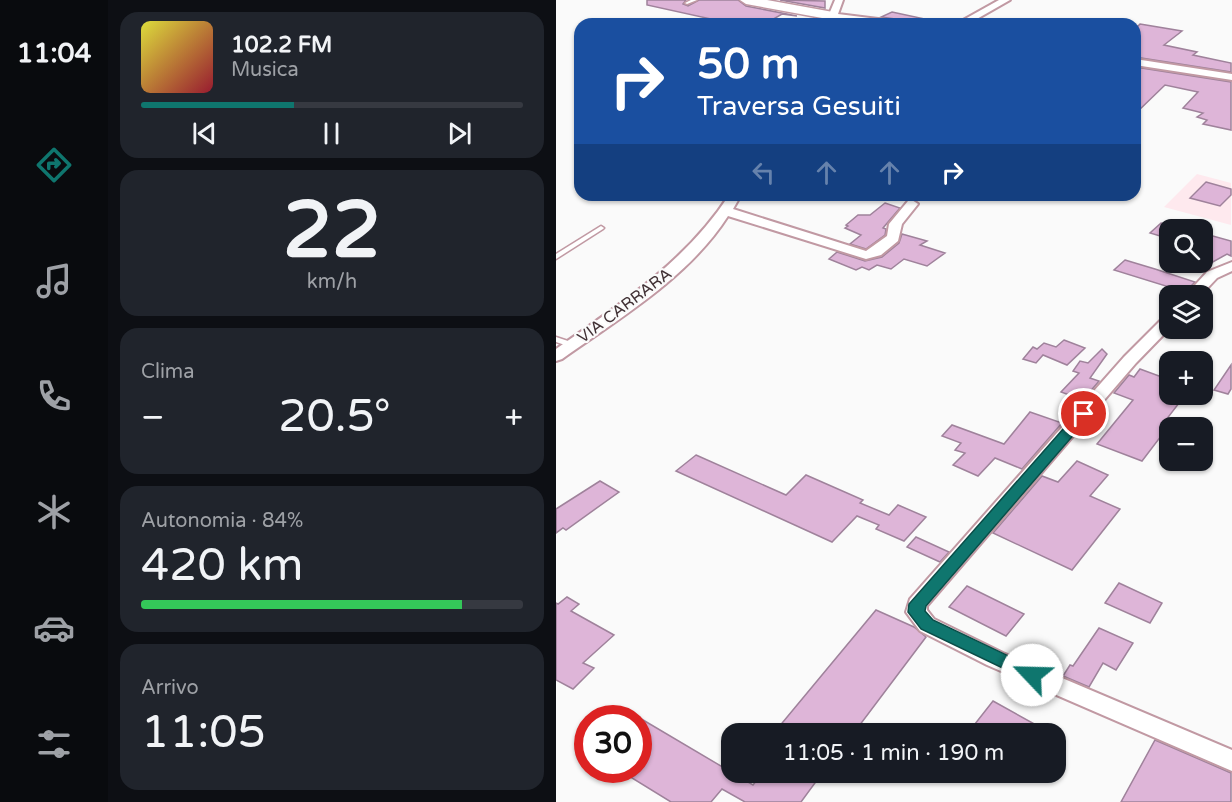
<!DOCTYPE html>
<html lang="it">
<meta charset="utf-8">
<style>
body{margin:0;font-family:"Varela Round",sans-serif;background:#20242c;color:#f1f3f6;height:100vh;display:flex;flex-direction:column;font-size:22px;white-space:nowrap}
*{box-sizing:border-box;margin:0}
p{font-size:20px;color:#9ea1a6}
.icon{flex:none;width:33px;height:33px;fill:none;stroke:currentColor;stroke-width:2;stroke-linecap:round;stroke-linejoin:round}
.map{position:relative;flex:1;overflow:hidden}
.details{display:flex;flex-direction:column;gap:12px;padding:12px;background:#0d0f14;width:448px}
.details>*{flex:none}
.banner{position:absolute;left:18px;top:18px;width:567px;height:183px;border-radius:18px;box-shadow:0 2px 4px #0004;background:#1a4fa0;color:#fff;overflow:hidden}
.controls{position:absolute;left:603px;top:219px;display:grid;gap:12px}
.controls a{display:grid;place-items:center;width:54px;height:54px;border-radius:12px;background:#171b24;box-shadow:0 2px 4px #0004;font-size:30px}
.speed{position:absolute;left:18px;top:705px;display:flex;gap:12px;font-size:30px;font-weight:700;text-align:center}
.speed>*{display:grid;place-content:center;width:78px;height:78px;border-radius:50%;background:#171b24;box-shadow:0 2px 4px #0004;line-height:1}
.speed .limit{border:9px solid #d22;background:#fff;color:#111}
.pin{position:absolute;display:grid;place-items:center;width:51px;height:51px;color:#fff;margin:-26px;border:3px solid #fff;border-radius:50%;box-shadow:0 2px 6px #0007}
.me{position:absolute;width:66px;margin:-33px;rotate:294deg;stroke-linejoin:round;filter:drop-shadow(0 0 4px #0008)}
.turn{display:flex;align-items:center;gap:21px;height:126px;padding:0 24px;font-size:27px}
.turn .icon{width:78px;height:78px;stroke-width:2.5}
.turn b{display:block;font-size:42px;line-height:51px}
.lanes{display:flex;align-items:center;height:57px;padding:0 24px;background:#0003;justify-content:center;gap:30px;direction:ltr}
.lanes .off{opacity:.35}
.big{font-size:45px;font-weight:600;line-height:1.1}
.details .widget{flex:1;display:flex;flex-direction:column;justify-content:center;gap:9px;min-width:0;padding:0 21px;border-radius:18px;background:#20242c}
.details .dial{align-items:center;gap:0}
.dial b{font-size:78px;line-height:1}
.song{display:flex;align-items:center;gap:18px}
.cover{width:72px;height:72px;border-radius:9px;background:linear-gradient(135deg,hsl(60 70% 55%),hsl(350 70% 35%))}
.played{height:6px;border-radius:3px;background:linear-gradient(90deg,#0f766e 40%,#363941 40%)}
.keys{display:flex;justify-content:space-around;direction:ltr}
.heat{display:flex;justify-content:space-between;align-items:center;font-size:33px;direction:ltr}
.charge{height:9px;border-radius:4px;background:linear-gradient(90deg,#34c759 84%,#363941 0)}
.trip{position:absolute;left:165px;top:723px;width:345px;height:60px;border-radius:18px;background:#171b24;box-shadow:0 2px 4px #0004;font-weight:600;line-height:60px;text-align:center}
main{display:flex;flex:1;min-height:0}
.tab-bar{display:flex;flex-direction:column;width:108px;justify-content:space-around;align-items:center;background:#090b0e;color:#9ea1a6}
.tab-bar .icon{width:42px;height:42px}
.tab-bar .current{color:#0f766e}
.tab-bar b{font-size:27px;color:#f1f3f6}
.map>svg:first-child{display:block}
</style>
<main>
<nav class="tab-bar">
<b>11:04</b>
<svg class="icon current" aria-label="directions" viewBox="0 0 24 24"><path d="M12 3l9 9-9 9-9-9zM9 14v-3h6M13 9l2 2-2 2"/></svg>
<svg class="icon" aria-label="music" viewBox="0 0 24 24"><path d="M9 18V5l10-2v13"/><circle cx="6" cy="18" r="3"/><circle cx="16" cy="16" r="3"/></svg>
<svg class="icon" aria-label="phone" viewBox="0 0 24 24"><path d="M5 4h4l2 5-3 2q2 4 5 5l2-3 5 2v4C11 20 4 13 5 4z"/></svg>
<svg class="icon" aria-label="climate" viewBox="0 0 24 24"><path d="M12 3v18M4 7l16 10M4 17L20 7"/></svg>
<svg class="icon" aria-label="car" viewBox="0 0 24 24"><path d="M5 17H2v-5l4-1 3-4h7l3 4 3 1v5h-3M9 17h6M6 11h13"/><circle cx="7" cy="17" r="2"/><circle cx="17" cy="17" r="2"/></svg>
<svg class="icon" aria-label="filters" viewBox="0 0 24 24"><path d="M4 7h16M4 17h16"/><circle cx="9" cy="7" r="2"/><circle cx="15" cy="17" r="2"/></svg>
</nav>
<section class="details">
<div class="widget">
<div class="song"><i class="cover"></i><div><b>102.2 FM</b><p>Musica</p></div></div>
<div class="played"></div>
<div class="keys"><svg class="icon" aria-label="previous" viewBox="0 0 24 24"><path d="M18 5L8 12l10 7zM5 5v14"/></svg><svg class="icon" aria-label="pause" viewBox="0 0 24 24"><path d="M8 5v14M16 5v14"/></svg><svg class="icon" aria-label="next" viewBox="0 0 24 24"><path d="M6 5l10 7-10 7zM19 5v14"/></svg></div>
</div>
<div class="widget dial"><b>22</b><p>km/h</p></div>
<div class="widget"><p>Clima</p>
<div class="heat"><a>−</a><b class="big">20.5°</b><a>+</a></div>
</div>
<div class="widget"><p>Autonomia · 84%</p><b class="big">420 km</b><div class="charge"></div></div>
<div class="widget"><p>Arrivo</p><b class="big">11:05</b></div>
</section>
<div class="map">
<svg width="676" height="802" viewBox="0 0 676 802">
<rect width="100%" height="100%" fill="#fafafa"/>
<!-- built -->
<path fill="#fee9ee" d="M641,174L675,183V225L608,207Z"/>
<!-- building -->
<g fill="#deb5d8" stroke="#9f829b" stroke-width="1.5">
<path d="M91,0H130L127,4L132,6L143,0H182L190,6L241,16L226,14L209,24H146L155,19L91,5Z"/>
<path d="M224,0L269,1V8Z"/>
<path d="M336,12L369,19V24H345L339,19L325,17Z"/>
<path d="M584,24L626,31L608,45L641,52L637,55L675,63V72L579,57V29Z"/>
<path d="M579,67L675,82V130L647,124L651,120L641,117L647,113L627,108L642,92L609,85L579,114Z"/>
<path d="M650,182L675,189V195L664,206L634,198Z"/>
<path d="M329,203L344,208L327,228L330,229L329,235L310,249L294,244L305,235L289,228L292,226L290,225L302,215H314Z"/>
<path d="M605,223L614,226V239L594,233Z"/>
<path d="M646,233L675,241V256L671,254L646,268Z"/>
<path d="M346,234L371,241L364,245L389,253L371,266L348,259L335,269L321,265L313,270L306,267L300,270L273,259L281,252L309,261L326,257L343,243Z"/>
<path d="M569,260L599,269L639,282L629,292L558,270Z"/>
<path d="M508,340L529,348L511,365L487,355L480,363L467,359L477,347L481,349L488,343L500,347Z"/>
<path d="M546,349L551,354L534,378L543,381L527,400L505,392L523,373L517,371L524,361L532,363Z"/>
<path d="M675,365V389L672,394L658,390Z"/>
<path d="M584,369L614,380V394H630L606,425L612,427L586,461L541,444L577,400L558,393L573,375L578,377Z"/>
<path d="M474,412L506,423L466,469L439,458L422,476L397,465L409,453L399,450L405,443L386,436L396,425L448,444Z"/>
<path d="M140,455L230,495L250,475L307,500L304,503L333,515L342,505L370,517L348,541L320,529L323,525L301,516L276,542L120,471Z"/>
<path d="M521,461L552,475L534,496L564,509L516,570L437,533L486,476L502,482Z"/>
<path d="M44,481L63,492L10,530L7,528L0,533V509Z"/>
<path d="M360,537L393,552L384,562L351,547Z"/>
<path d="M563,583L606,603L594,623L549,603Z"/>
<path d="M411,586L468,614L450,636L393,607Z"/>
<path d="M11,597L23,604L15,611L58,635L27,663L38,668L17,689L0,680V603L2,604Z"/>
<path d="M320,610L358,627L370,637L297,734H217Z"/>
<path d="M543,628L577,643L560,670L547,663L533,687L507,676L514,665L517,666Z"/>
<path d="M437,701L482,726L476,734H424L415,729Z"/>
<path d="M82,717L197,785L207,772H267L245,802H189L166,789L155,802H115L63,770H82Z"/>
<path d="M599,740L675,773V802H565Z"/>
</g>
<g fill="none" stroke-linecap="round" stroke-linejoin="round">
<!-- lane casing -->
<g stroke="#c199a3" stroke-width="3">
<g id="lane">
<path d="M135,0H141L131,4L129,3Z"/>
<path d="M45,226L48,228L47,229L0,259V254Z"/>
<path d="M0,337L18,343L19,345L15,347L0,342Z"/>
</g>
</g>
<!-- street casing -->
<g stroke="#c199a3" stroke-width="4">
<g id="street">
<path d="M279,0H287L282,14L338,21L343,24H317L280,19L279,24H269Z"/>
<path d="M443,0H454L412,24H400Z"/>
<path d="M579,59L676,74V80L579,65Z"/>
<path d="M173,195H185L177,209L310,251L331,236L333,224L352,201L356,200L362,204L346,224L342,241L325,255L310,259L172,216C133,277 64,318 6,359L0,361V349C64,304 130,262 173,195Z"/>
<path d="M676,262V271L661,278L644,296H629L651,272Z"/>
<path d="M614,315V328L580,363L371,606V610L378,619L447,653L676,750V771L431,665L364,631L350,612L354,599L568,357L609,316Z"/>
</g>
</g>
<!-- secondary casing -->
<g stroke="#c199a3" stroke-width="3">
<path id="secondary" d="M184,0H211L277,12L284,16L277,20L190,4Z"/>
</g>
<!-- lane -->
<use href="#lane" fill="#fff" fill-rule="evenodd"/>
<!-- street -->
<use href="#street" fill="#fff" fill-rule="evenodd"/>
<!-- secondary -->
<use href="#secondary" fill="#fff" fill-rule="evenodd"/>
</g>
<!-- route -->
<path fill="#0f766e" stroke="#0a4d48" stroke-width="1.5" d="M528,409L535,414L533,417L370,606L369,611L377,620L482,670L485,675L482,680L476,682L365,629L352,612L353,604L523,411Z"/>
<g text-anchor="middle" stroke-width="4.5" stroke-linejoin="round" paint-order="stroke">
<!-- street labels -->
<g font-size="16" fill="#413135" stroke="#fafafa">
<text transform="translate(68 305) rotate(-37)" y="6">VIA CARRARA</text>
</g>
</g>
</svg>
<div class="controls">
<a><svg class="icon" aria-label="search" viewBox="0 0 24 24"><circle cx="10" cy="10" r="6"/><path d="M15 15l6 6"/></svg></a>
<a><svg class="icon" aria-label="layers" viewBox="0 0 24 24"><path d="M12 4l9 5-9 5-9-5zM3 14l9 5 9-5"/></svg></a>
<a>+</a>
<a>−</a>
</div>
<div class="speed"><div class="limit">30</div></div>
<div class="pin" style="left:528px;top:414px;background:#d93025"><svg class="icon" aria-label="arrive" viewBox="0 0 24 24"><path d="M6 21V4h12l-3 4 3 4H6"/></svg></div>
<svg class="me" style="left:476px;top:675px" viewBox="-20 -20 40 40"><circle r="19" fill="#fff"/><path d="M0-13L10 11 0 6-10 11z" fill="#0f766e"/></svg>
<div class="trip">11:05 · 1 min · 190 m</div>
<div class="banner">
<div class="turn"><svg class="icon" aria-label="right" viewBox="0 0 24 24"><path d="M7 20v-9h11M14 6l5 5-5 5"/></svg><div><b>50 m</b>Traversa Gesuiti</div></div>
<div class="lanes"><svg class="icon off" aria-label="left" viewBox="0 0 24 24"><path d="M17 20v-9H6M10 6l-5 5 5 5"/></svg><svg class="icon off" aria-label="ahead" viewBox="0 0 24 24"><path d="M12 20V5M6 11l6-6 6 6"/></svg><svg class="icon off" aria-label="ahead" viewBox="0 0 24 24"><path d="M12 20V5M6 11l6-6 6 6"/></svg><svg class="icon" aria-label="right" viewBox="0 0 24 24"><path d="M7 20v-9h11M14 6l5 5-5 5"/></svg></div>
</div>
</div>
</main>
